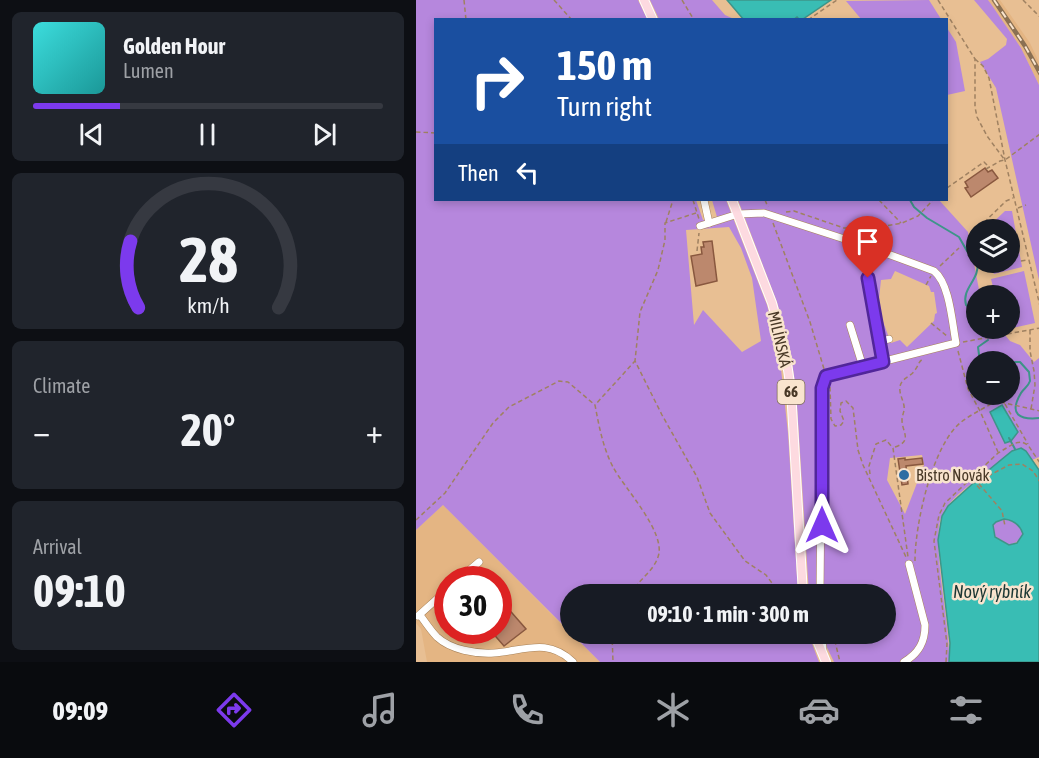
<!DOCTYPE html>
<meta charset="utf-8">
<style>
body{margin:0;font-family:"Asap Condensed",sans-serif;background:#20242c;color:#f1f3f6;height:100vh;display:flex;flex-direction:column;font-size:22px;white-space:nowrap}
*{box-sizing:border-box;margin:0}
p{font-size:20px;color:#9ea1a6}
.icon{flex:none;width:33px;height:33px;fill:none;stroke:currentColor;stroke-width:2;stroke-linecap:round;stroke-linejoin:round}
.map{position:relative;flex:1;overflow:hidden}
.details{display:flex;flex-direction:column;gap:12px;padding:12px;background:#0d0f14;width:416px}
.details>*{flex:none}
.top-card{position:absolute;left:18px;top:18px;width:514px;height:183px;border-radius:0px;box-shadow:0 3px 9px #0003;background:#1a4fa0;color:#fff;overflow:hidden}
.buttons{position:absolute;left:550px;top:219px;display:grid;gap:12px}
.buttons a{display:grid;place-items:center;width:54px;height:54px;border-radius:50%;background:#171b24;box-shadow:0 3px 9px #0003;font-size:30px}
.speed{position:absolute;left:18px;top:566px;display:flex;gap:12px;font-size:30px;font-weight:700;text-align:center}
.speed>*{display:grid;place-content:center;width:78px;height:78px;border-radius:50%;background:#171b24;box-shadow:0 3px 9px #0003;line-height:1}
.speed .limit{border:9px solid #d22;background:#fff;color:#111}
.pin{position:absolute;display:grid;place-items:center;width:51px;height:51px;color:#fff;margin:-62px -26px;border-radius:50% 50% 50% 0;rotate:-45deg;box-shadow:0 0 6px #0007}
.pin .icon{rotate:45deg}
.me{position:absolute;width:66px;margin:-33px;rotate:0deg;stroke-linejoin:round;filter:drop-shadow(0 0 4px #0008)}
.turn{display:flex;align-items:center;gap:21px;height:126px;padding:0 24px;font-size:27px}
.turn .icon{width:78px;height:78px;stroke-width:2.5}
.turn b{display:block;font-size:42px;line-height:51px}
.then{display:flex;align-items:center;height:57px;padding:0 24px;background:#0003;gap:12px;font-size:22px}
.big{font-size:45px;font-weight:700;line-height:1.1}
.details .tile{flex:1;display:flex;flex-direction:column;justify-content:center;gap:9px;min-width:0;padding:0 21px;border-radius:9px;background:#20242c}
.details .dial{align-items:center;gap:0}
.dial svg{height:156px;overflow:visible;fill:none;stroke:#363941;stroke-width:7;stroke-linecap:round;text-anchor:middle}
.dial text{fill:#f1f3f6;stroke:none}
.song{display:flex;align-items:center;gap:18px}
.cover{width:72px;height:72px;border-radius:9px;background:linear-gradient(135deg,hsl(180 70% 55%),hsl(180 70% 35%))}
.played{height:6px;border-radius:3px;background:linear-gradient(90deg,#7c3aed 25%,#363941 25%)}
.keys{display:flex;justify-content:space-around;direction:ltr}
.heat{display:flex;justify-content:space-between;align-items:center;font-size:33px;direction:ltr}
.trip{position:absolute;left:144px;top:584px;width:336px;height:60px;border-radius:30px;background:#171b24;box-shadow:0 3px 9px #0003;font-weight:700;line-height:60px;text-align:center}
.menu{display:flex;height:96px;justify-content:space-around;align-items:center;background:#090b0e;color:#9ea1a6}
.menu .icon{width:42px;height:42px}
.menu .current{color:#7c3aed}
.menu b{font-size:27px;color:#f1f3f6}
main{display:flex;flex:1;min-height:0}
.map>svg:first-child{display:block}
</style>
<main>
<section class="details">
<div class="tile">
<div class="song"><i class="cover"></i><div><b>Golden Hour</b><p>Lumen</p></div></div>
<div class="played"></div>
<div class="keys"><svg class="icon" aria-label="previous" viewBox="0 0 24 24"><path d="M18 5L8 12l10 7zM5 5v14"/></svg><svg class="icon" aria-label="pause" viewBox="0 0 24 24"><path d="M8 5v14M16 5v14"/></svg><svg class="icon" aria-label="next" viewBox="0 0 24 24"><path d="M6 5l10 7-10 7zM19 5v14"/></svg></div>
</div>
<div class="tile dial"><svg viewBox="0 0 100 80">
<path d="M14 69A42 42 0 1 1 86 69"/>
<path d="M14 69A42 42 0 0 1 10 35" stroke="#7c3aed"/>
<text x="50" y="56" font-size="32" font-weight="700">28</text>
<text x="50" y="72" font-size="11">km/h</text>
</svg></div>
<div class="tile"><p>Climate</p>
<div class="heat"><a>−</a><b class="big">20°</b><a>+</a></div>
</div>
<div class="tile"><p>Arrival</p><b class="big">09:10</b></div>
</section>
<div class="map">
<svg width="624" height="662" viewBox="0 0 624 662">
<rect width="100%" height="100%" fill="#e8bf93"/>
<!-- built -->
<g fill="#e4b583" fill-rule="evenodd">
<path d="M572,0H584L614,43L623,62V85L605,48Z"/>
<path d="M27,505L154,633L184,662H11L5,629L0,623V530ZM32,579H82V630H32Z"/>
</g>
<!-- green -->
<g fill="#b687dd" fill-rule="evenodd">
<path d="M0,0H222L231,19L20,20V200H280L287,220L301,217L296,200H310L351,305L363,351L372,433L382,594H154V632L27,505L0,530ZM313,227L325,248L336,278L345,341L326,352L287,310L278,325L270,230Z"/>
<path d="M234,0H296L309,15L318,19H243Z"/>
<path d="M513,0L525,19H445L430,1Z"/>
<path d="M558,0H572L575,4L605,48L623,85V280L580,88L564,62L572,59L590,45L591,39Z"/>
<path d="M531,28L540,42L549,91L531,95Z"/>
<path d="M322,200H523L552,232L564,295L561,296V328L584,329L594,341L604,345L618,362L623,358V457L616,460L610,451C585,465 538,489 526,515C514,541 535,626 533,662H418L404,633H470V594H393L380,389L374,349L361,302ZM479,271L513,286L515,292H518L521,313L519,314L518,321L491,347L484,340L475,343L462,308L465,280L475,279ZM561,362H594V394H561ZM506,455L508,465L489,514L471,480L474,458Z"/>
<path d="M589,211H596L606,267L578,274L572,263L594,262V230L570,229Z"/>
<path d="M608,271L619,323L587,330L586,329L594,328V296L579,295L575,279Z"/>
<path d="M588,519C606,523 616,538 593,545L579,536L577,525L580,522Z"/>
<path d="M155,633H392L403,662H184Z"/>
</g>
<!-- water -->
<g fill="#39bdb4" stroke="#3e9589" stroke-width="1.5" fill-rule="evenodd">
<path d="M311,0H415L387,19H383L381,17L377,20H328Z"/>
<path d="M586,405L602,432L595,441L589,443L574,412Z"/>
<path d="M605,448L610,451L623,470V662H533L534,643L522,540L526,516L532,506L563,478L596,451ZM588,519C597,520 604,525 607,534L601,543L593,545L579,537L577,525L580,522Z"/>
</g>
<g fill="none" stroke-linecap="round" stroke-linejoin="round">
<!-- stream -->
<g stroke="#3e9589" stroke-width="2">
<path d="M494,200L498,207L511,218L543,237L551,251L561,262"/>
<path d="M561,313L550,305C545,288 565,279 561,262"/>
<path d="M572,328L573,334"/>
<path d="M564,362L562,347L572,340"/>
<path d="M594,366L599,362H604L613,372L614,381C612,387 608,388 605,393C592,415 604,420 624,418"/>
<path d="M593,438L599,449"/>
</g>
</g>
<!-- building -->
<g fill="#bc886d" stroke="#89583f" stroke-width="1.5">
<path d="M569,168L572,172L576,170L582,178L555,197L549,188L552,187L549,182Z"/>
<path d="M296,241L301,281L280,286L275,256L286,254L285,247H288L287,242Z"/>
<path d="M489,458V460L506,458L507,464L490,466L492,484L486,485L482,459Z"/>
<path d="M82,597L110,629L88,646L74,630H82Z"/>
</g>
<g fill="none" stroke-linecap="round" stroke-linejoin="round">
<!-- minor casing -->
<g stroke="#a88258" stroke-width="8">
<g id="minor">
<path d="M288,200L293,223"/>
<path d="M284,226L322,214L348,213L450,246L518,271C534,284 536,323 540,343L410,376L406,388L404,594"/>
<path d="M450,246L449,257L467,362"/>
<path d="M434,325L447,367"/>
<path d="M463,342L473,339"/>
<path d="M43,579L63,562"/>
<path d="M4,615C9,622 15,631 21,637C35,650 60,654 78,653C108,651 131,637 157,662"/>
<path d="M2,616L32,589"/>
<path d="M406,633L407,651"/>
<path d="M488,662C503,653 509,642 509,625L493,564"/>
</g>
</g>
<!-- major casing -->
<g stroke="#fff" stroke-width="10">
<g id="major">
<path d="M228,0L237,20"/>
<path d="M316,200L356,303L369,350L375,390L387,594"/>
<path d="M398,633L410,662"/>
</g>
</g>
<!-- path -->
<g stroke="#9f8161" stroke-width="1.5" stroke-dasharray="4.5 3" stroke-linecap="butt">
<path d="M48,0L50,20"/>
<path d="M138,0L156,20"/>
<path d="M266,0L278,20"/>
<path d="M522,0L559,59V107L561,117L571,136L588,159"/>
<path d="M607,0L624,17"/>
<path d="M392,20L421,0"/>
<path d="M559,59L567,66L573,78L589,160L624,306"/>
<path d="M0,132L20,133"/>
<path d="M570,169L584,161L589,160L624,134"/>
<path d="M531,188L568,162L573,167"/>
<path d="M277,200L283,219"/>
<path d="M349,200L352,207"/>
<path d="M463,200L485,223"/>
<path d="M602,208L610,205"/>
<path d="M370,212L378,211L428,228L464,227L486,223L502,216L517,200"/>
<path d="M280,213L249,223V240L242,270L224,312L219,361L246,415L281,477L294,513L329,561L350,575L364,594"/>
<path d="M250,222L257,200"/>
<path d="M357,223L394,322L408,369"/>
<path d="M552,238L590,201L597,198"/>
<path d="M281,251L283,233"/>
<path d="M605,261L612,260"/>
<path d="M524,266L543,248"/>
<path d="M510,285L515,276"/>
<path d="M515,323L531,336"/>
<path d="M614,330V351L618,371L619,385L615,409"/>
<path d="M547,342L624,328"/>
<path d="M542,351L552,389L564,411L582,452"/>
<path d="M414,387L415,419L419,426L425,425L428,421L424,411L425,403L430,401L437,408L442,450L447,465L490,557"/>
<path d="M589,404L612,444"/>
<path d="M479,447C497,441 486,432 486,420C486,415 489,411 488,406C487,399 483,394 484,387C485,378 495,377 499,370C503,365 502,362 507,359"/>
<path d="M565,471L574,475L593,465L606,464L617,471L624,482"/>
<path d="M454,474L453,466L460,444L470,440L477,448L492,557"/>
<path d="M558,478L586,511L589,526"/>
<path d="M556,480L565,490"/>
<path d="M0,520L29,493L77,423L93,407L143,381L152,382L179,405"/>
<path d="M499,561C499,524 516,447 544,423C555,414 569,408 580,401L624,411"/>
<path d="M215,594C222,580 237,572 242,557C251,533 208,488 197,467C187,448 183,426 179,405L219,361"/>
<path d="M196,633L197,662"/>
<path d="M417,633L424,662"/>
<path d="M530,662L531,644L518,541L523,515L529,503L582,453L599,443L606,442L612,445L624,463"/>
</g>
<!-- minor -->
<use href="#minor" stroke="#fff" stroke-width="7"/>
<!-- major -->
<use href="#major" stroke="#fddae0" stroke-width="8"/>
<!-- rail casing -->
<g stroke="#8a7053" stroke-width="4.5">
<path id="rail" d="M578,0L609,46L624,73"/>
</g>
<!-- rail -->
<use href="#rail" stroke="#f9e4ce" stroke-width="2" stroke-dasharray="7" stroke-linecap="butt"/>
</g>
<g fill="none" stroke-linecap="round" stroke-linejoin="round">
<!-- route casing -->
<g stroke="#51269a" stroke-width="15">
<path id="route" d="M406,525V388L410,376L467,362L452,278"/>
</g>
<!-- route -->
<use href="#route" stroke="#7c3aed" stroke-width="10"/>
</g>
<!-- markers -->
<circle fill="#2e6da3" stroke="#f9e4ce" stroke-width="2" cx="488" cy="475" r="6"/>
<g text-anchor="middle" stroke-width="5" stroke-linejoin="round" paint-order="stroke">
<!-- shield labels -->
<rect fill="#f9e4ce" stroke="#7d6c58" stroke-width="1.5" x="361.5" y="380" width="27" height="24" rx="4.5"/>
<g font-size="15" font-weight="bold" fill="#483826">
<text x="375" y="397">66</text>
</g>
<!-- street labels -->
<g font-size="16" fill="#483826" stroke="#f9e4ce">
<text transform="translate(364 339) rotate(77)" y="6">MILÍNSKÁ</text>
</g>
<!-- poi labels -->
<g font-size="16" fill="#483826" stroke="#f9e4ce" text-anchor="start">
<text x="500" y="481">Bistro Novák</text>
</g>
<!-- water labels -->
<g font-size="18" font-style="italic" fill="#1b3734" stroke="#f9e4ce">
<text x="576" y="598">Nový rybník</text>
</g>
</g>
</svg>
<div class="buttons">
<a><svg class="icon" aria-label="layers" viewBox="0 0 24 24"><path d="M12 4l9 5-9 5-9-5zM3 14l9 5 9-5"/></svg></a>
<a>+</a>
<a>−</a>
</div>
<div class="speed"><div class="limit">30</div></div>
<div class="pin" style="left:452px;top:278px;background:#d93025"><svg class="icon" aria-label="arrive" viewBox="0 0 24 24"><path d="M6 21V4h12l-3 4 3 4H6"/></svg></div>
<svg class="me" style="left:406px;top:525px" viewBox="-20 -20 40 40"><path d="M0-17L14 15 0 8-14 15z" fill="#7c3aed" stroke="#fff" stroke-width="4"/></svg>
<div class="trip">09:10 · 1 min · 300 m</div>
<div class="top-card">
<div class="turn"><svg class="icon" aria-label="right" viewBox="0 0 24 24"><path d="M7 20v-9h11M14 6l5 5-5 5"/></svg><div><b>150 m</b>Turn right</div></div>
<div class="then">Then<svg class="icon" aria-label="left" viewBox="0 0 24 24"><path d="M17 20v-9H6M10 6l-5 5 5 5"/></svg></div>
</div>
</div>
</main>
<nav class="menu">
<b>09:09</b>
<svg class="icon current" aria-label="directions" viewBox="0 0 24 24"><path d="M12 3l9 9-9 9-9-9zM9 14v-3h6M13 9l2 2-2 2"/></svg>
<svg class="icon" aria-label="music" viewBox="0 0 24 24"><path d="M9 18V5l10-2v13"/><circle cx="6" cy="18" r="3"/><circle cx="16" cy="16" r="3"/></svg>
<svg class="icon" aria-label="phone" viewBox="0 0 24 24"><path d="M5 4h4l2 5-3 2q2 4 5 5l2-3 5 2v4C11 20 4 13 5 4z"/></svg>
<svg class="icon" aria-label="climate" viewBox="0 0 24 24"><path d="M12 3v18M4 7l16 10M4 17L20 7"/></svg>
<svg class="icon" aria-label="car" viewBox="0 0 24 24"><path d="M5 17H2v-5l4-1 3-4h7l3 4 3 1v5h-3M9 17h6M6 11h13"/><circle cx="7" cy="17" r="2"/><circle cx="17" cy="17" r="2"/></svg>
<svg class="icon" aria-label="filters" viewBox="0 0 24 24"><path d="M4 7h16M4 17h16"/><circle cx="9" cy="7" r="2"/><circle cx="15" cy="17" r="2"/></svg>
</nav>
